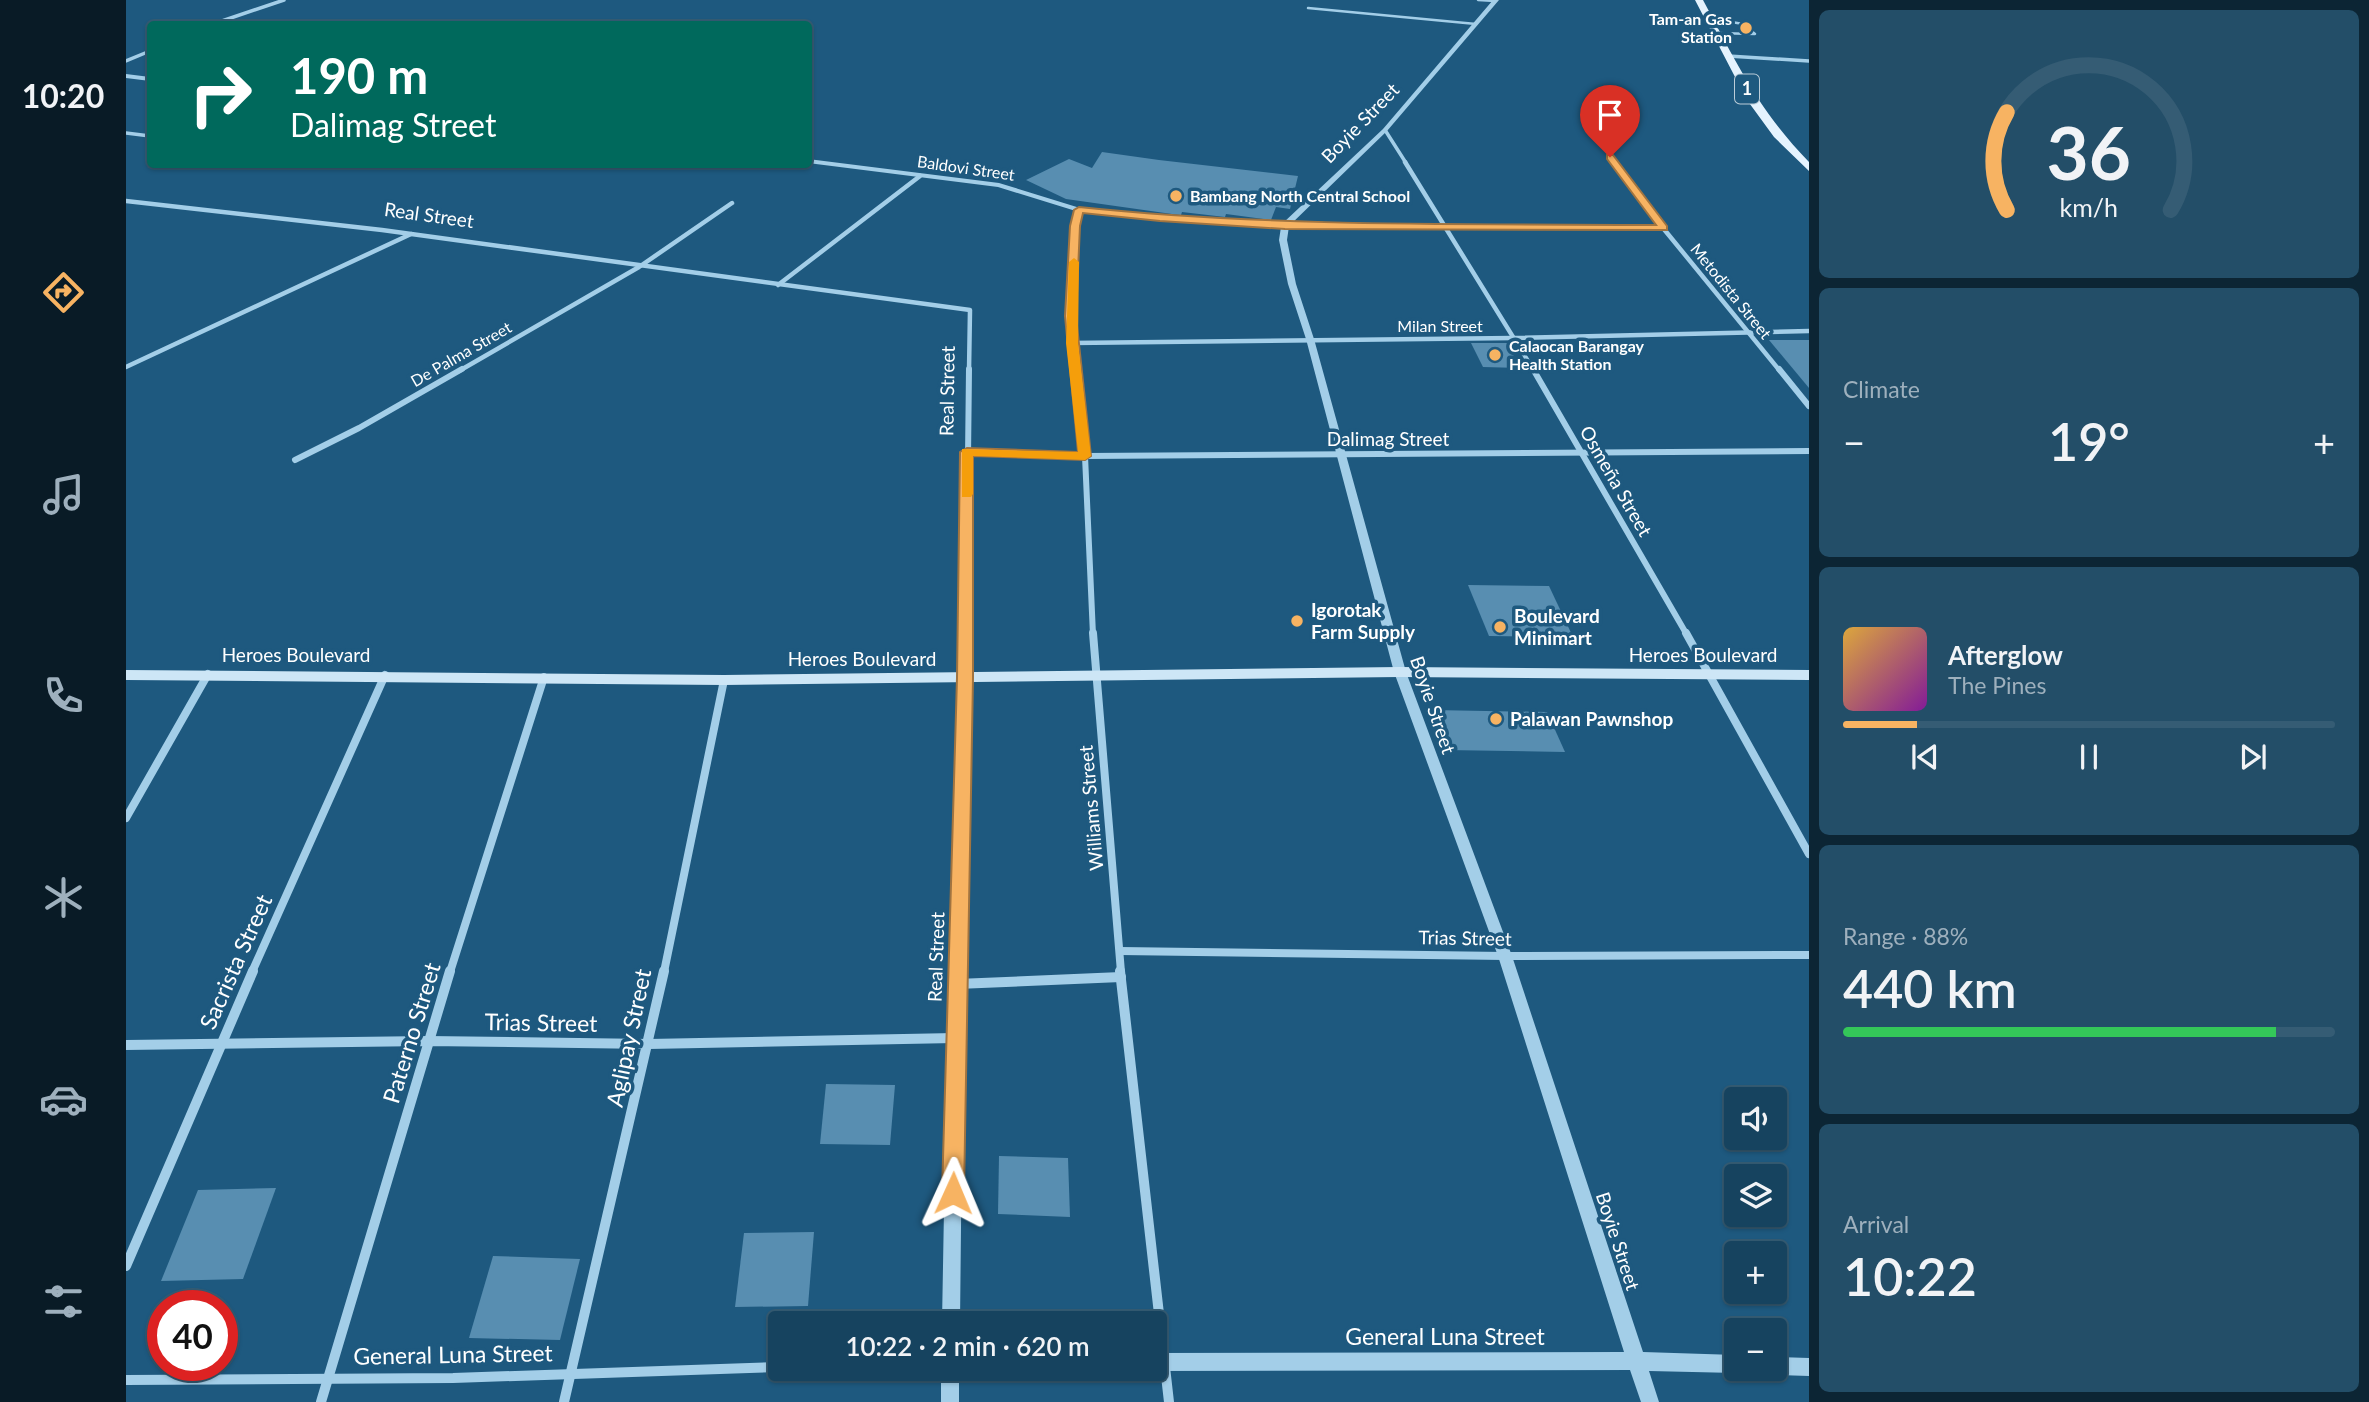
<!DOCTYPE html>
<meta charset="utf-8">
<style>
body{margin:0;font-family:Lato,sans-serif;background:#234e68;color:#f1f3f6;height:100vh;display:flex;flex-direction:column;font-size:26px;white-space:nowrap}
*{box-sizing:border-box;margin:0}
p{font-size:23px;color:#9eb0bd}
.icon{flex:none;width:38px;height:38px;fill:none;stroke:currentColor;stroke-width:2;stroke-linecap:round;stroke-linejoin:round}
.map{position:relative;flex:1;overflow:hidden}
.sheet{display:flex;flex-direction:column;gap:10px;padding:10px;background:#0c2534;width:560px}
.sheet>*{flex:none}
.top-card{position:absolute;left:21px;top:21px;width:665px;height:147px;border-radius:7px;box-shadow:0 2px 5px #0004,0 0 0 2px #355c74;background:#00695c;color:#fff;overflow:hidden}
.tools{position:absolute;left:1598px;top:1087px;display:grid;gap:14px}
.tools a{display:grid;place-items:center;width:63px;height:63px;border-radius:7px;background:#16435f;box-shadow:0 2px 5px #0004,0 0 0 2px #355c74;font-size:35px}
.speed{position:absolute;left:21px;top:1290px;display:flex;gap:14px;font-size:35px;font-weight:700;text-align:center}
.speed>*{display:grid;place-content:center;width:91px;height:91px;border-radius:50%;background:#16435f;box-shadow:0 2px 5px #0004,0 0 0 2px #355c74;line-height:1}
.speed .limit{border:10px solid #d22;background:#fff;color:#111}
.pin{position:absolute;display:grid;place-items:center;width:60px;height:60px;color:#fff;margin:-72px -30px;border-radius:50% 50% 50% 0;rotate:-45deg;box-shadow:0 0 7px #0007}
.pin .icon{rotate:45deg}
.me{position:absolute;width:77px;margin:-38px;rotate:1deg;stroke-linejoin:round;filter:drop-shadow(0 0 5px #0008)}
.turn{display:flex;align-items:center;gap:24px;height:147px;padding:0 28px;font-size:32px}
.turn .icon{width:91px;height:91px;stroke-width:2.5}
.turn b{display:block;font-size:49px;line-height:60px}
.big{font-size:52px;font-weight:600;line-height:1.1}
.sheet .tile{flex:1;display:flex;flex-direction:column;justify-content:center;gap:10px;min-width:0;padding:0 24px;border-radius:10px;background:#234e68}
.sheet .dial{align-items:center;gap:0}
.dial svg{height:182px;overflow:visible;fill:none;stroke:#355c74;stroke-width:7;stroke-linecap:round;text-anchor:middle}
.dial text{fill:#f1f3f6;stroke:none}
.song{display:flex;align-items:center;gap:21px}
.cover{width:84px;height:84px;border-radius:10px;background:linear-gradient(135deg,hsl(40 70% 55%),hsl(290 70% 35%))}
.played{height:7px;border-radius:4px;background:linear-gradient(90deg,#f7b362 15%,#355c74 15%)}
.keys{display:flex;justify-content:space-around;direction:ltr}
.heat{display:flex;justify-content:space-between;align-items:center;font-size:38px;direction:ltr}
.charge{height:10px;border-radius:5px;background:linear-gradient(90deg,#34c759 88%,#355c74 0)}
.trip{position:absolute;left:642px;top:1311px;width:399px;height:70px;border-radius:7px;background:#16435f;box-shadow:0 2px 5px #0004,0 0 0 2px #355c74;font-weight:600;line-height:70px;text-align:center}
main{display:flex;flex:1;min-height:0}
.tab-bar{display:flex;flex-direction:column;width:126px;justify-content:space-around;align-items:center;background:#091b26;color:#9eb0bd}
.tab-bar .icon{width:49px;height:49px}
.tab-bar .active{color:#f7b362}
.tab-bar b{font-size:32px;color:#f1f3f6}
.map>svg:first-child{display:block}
</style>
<main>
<nav class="tab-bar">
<b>10:20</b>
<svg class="icon active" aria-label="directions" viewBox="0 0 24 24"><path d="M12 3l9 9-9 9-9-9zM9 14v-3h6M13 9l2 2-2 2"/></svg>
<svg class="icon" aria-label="music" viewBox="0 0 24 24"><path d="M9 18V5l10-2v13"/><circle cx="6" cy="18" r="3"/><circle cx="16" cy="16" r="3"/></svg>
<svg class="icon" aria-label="phone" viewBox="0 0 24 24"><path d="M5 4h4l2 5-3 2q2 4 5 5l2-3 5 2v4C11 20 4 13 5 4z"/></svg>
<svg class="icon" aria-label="climate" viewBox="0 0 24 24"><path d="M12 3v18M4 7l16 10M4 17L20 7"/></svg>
<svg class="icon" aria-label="car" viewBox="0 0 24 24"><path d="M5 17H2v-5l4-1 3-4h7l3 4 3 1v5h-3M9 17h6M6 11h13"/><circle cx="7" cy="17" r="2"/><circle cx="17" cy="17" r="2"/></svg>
<svg class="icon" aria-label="filters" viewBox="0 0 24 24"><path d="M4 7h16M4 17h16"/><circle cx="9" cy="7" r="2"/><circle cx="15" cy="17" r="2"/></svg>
</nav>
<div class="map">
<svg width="1683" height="1402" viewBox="0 0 1683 1402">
<rect width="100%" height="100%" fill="#1e597f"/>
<!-- building -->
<g fill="#588eb1">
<path d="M976,152L1033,160L1172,176L1164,209L1150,207L1145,220L1100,214L1099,217L1056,212L1055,215L1046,214L940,199L900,180L943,159L966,168Z"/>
<path d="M1643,340H1683V388Z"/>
<path d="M1345,343H1381L1394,368L1357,367Z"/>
<path d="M1342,585L1423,586L1447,637L1363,636Z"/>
<path d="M1306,710L1421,712L1439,752L1319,750Z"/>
<path d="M700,1084L769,1085L764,1145L694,1144Z"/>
<path d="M873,1156L942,1158L944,1217L872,1214Z"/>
<path d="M150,1188L117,1279L35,1281L72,1190Z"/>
<path d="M688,1232L682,1306L609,1307L618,1233Z"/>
<path d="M367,1256L454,1259L434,1340L343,1338Z"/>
</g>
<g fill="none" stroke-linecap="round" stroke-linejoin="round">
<!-- service -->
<g stroke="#a3cee8" stroke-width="2.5">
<path d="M1352,0L1369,1"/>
<path d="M1182,8L1350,24"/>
<path d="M1582,18L1617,24L1629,34L1589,33"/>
</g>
<!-- minor-far4 -->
<g stroke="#a3cee8" stroke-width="3.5">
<path d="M87,24L158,0"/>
<path d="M1602,56L1683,61"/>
<path d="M0,61L24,51"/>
<path d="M1259,130L1280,163"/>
<path d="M0,133L24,136"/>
<path d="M1484,157L1489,163"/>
</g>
<!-- minor-far3 -->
<g stroke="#a3cee8" stroke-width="4.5">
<path d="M1279,162L1408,371"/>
<path d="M1487,162L1537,228L1654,371"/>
<path d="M0,201L256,230L844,310L843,371"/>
<path d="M1159,225L1537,228"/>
<path d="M652,285L794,176"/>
<path d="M946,343L1387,338L1683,331"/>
<path d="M0,367L285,234"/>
<path d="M333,371L513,267L606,203"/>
<path d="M950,371C945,319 940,261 953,210"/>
</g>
<!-- minor-far2 -->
<g stroke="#a3cee8" stroke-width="6">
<path d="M950,369L959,456L967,635"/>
<path d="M1407,369L1561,635"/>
<path d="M1653,369L1683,406"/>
<path d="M841,452L959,456L1683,451"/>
<path d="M169,460L233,428L336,369"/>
<path d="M840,635L843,369"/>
</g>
<!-- minor-far1 -->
<g stroke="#a3cee8" stroke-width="8">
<path d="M967,633L995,972"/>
<path d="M1560,633L1683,854"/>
<path d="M839,678L840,633"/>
<path d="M0,818L82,674"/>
<path d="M994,951L1379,956L1683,955"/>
<path d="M126,972L259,675"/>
<path d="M324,972L418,677"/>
<path d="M538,972L598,680"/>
</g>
<!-- minor -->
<g stroke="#a3cee8" stroke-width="10">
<path d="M994,971L1043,1402"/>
<path d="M831,984L995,977"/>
<path d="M0,1045L302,1041L523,1044L829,1038"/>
<path d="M0,1266L127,971"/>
<path d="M0,1380L327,1378L654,1367"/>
<path d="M195,1402L324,971"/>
<path d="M438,1402L538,971"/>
</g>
<!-- tertiary -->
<g fill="#a3cee8" fill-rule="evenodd">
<path d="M1367,0H1373L1261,131L1163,226L1161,240L1170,284L1188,339L1280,672L1386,956L1517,1352L1610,1355V1368H1617L1610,1373L1523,1371L1533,1402H1515L1504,1370L1029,1371L1022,1368H1029V1353L1498,1352L1372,956L1268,672L1180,339L1162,284L1153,240L1155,227L1034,220L953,212L872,187L682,163V159L873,183L954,208L1034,216L1157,223L1257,129Z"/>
<path d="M0,74L24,77V81L0,78Z"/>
<path d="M839,674L845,678L837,1038L834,1323H816L821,1038L833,678Z"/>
<path d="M1648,1357L1683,1358V1376L1648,1375L1641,1373L1640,1368H1648Z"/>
<rect x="815" y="1368" width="18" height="34"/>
</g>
<!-- secondary -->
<path fill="#cde6f6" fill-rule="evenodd" d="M1274,667L1683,670V680L1274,677L598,685L0,680V670L598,675Z"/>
<!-- primary -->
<path fill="#e5f3fe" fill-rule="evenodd" d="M1569,0H1577C1610,62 1633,111 1683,162V171L1648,137L1621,100Z"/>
</g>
<!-- route -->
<path fill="#f7b362" stroke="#a17440" stroke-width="2" d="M1481,155H1487L1541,226V230L1159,229L1034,221L957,213L954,226L950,316L965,456L959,460L847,456V678L838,1193L834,1201L827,1204L819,1201L816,1193L831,678L834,452L841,448L952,452L939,316L944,226L948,210L953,207C1145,227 1337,224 1530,225L1481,159Z"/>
<!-- slow -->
<path fill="#f59e0b" d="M948,258L953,262L952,343L965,456L959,460L847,456V494L845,497H836V449L952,452L940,343L943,262Z"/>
<!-- markers -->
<g fill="#f7b362" stroke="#1e597f" stroke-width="2.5">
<circle cx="1620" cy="28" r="7"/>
<circle cx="1050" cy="196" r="7"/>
<circle cx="1369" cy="355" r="7"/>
<circle cx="1171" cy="621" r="7"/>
<circle cx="1374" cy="627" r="7"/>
<circle cx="1370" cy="719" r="7"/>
</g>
<g text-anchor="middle" stroke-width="7" stroke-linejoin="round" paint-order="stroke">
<!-- far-poi labels -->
<g font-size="16" font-weight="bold" fill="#fff" stroke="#1e597f" text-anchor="start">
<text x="1606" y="25" text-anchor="end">Tam-an Gas<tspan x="1606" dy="18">Station</tspan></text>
<text x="1064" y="202">Bambang North Central School</text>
<text x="1383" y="352">Calaocan Barangay<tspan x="1383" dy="18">Health Station</tspan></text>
</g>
<!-- far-street labels -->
<g font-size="16" fill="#fff" stroke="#1e597f">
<text transform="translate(840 168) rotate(8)" y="6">Baldovi Street</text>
<text transform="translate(1605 291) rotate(51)" y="6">Metodista Street</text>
<text x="1314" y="332">Milan Street</text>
<text transform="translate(335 354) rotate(-30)" y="6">De Palma Street</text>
</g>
<!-- shield labels -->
<rect fill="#1e597f" stroke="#bccdd9" stroke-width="2" x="1609" y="74.5" width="24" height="29" rx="5"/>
<g font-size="18" font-weight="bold" fill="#fff">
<text x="1621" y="95">1</text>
</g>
<!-- street labels -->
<g font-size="19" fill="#fff" stroke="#1e597f">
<text transform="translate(1234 123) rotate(-46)" y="7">Boyie Street</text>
<text transform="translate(303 215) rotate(8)" y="7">Real Street</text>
<text transform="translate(821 391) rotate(-89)" y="7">Real Street</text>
<text x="1262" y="446">Dalimag Street</text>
<text transform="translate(1490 481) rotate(60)" y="7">Osmeña Street</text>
<text x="170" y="662">Heroes Boulevard</text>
<text x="1577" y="662">Heroes Boulevard</text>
<text x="736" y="666">Heroes Boulevard</text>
<text transform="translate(1307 705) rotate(71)" y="7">Boyie Street</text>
<text transform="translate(965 808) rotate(-95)" y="7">Williams Street</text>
<text transform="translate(1339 938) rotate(1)" y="7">Trias Street</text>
<text transform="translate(810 957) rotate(-88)" y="7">Real Street</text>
<text transform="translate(1492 1241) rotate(72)" y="7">Boyie Street</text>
</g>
<!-- poi labels -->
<g font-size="19" font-weight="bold" fill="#fff" stroke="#1e597f" text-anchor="start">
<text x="1185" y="617">Igorotak<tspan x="1185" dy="22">Farm Supply</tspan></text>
<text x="1388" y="623">Boulevard<tspan x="1388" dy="22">Minimart</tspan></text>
<text x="1384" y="726">Palawan Pawnshop</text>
</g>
<!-- near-street labels -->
<g font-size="23" fill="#fff" stroke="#1e597f">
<text transform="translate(110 962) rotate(-66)" y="8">Sacrista Street</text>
<text transform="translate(415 1023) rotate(1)" y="8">Trias Street</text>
<text transform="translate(286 1033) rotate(-73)" y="8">Paterno Street</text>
<text transform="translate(503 1038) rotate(-78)" y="8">Aglipay Street</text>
<text x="1319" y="1345">General Luna Street</text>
<text transform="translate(327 1355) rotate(-1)" y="8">General Luna Street</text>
</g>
</g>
</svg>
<div class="tools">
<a><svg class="icon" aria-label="sound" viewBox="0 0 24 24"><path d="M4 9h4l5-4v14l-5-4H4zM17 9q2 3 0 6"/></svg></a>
<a><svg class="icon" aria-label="layers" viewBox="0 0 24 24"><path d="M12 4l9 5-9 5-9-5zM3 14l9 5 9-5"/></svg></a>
<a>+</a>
<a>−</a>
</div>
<div class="speed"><div class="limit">40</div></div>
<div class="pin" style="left:1484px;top:157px;background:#d93025"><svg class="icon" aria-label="arrive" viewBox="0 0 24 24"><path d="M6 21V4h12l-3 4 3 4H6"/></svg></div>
<svg class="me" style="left:827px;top:1193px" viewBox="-20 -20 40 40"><path d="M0-17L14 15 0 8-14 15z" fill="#f7b362" stroke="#fff" stroke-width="4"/></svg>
<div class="trip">10:22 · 2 min · 620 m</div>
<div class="top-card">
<div class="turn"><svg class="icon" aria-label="right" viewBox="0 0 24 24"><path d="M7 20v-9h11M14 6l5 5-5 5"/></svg><div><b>190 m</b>Dalimag Street</div></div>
</div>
</div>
<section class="sheet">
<div class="tile dial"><svg viewBox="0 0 100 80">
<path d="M14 69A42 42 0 1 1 86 69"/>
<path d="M14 69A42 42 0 0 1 14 26" stroke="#f7b362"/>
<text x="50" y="56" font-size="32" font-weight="700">36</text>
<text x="50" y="72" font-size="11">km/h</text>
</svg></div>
<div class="tile"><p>Climate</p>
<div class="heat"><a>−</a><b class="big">19°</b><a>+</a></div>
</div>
<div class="tile">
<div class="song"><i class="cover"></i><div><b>Afterglow</b><p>The Pines</p></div></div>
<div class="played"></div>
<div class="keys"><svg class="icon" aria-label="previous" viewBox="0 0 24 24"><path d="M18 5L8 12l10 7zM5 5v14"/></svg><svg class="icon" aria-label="pause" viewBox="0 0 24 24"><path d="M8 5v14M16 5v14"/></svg><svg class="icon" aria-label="next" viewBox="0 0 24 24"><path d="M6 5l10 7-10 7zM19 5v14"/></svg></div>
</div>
<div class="tile"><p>Range · 88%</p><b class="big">440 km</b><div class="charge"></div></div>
<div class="tile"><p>Arrival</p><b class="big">10:22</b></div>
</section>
</main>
